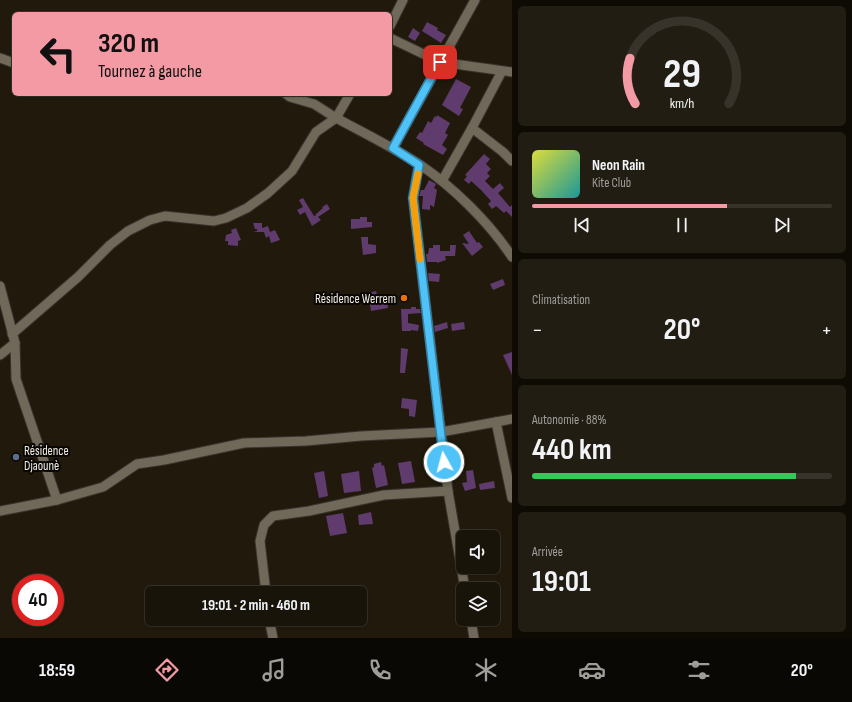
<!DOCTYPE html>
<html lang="fr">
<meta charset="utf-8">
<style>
body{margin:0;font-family:"Sofia Sans Condensed",sans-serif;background:#221d12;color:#f1f3f6;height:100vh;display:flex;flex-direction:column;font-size:15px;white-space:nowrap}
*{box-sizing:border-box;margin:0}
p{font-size:13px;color:#9f9e9c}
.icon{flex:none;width:22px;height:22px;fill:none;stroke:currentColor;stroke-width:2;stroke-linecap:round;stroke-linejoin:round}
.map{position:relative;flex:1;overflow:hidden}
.details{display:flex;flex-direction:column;gap:6px;padding:6px;background:#0e0b05;width:340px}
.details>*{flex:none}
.hud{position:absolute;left:12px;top:12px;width:380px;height:84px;border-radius:6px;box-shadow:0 1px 3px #0004,0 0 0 1px #37332a;background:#f49aa4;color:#111;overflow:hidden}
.fabs{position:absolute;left:456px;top:530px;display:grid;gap:8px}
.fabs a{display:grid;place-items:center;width:44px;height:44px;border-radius:6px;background:#191409;box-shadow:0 1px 3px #0004,0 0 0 1px #37332a;font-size:20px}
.speed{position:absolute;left:12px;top:574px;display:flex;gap:8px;font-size:20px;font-weight:700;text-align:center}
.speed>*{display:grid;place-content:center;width:52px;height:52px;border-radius:50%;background:#191409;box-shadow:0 1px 3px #0004,0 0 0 1px #37332a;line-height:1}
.speed .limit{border:6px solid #d22;background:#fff;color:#111}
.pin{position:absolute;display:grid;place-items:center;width:34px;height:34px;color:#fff;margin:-17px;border-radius:8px;box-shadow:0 2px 6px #0006}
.me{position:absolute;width:44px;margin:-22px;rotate:353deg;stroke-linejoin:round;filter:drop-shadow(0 0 3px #0008)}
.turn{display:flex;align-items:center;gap:14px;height:84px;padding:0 20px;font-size:18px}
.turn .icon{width:52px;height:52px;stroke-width:2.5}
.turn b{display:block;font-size:28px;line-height:34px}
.big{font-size:30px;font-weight:700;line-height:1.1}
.details .widget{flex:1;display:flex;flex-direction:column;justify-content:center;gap:6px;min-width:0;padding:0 14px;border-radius:6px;background:#221d12}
.details .dial{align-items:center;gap:0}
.dial svg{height:104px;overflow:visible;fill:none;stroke:#37332a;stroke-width:7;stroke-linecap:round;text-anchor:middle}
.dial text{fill:#f1f3f6;stroke:none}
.song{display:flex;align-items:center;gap:12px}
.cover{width:48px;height:48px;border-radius:6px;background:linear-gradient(135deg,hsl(60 70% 55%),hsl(180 70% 35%))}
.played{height:4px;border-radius:2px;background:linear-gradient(90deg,#f49aa4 65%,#37332a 65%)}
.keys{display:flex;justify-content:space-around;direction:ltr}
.heat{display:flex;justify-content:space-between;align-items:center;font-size:22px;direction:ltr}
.charge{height:6px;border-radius:3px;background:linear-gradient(90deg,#34c759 88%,#37332a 0)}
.trip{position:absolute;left:145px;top:586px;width:222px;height:40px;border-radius:6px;background:#191409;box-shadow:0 1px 3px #0004,0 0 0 1px #37332a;font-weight:700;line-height:40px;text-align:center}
.tab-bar{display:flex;height:64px;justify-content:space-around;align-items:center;background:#0a0804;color:#9f9e9c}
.tab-bar .icon{width:28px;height:28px}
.tab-bar .active{color:#f49aa4}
.tab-bar b{font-size:18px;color:#f1f3f6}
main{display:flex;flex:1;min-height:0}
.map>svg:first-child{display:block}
</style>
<main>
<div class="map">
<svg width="512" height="638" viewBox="0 0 512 638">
<rect width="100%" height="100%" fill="#211a0c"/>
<!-- building -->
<g fill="#5f3b6e">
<path d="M427,22L438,28L437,30L446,35L441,43L422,31Z"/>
<path d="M413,28L420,33L415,41L408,37Z"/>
<path d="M456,79L471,87L460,108L463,109L459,116L442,105Z"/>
<path d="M437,115L450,123L445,133L448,135L442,145L447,149L443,155L423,144L424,143L416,138L420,132L422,133L428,121L431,123L435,116L437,117Z"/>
<path d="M484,154L490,159L486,164L491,169L487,173L490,176L485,181L493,189L500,183L504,188L498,193L510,207L512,205V217L506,211L504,213L496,206L492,209L488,204L491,201L481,190L471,181L469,184L464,180L467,176L465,175Z"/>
<path d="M429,180L436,184L434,188L437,190L434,207L430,205V210L422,209L423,196H419L421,190H424Z"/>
<path d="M303,198L314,216H316L315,215L323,208L322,207L327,204L330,209L318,217L321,220L312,226L305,212L300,215L297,210L303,207L299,200Z"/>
<path d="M360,217H367V222H372V227L351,229V219H360Z"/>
<path d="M253,223H262V228L268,226L270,232L275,230L280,240L271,243L269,236L266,238L264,232H253L257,231V229H255Z"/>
<path d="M236,228L241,240L238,241V246L228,245V241H225L226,235L232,233L231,230Z"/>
<path d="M469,231L477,243L479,242L483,247L472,256L462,243L469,244L463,235Z"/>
<path d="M361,237H368V244L376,245V253L363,255Z"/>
<path d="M433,245H440V251H450V245H456L455,256H445L446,260L437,263V262H427L426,254H428L429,248H433Z"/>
<path d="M428,273L440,274L439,282L429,281Z"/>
<path d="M503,279L505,285L493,290L490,284Z"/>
<path d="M376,291L379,302L387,300L388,308L371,311L368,293Z"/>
<path d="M411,307H416V309H420L421,313L408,314V323L419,325L418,331L411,330V331H402L401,309H411Z"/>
<path d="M447,322L448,328L435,332L434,326Z"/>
<path d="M464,322L465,329L452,331L451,324Z"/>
<path d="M401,348L408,349L405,373H400Z"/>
<path d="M512,352V375L503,355Z"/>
<path d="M402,398L417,400L415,417L409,416V409L401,408Z"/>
<path d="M411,461L415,482L402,484L398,463Z"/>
<path d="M381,462L382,466L384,465L388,485L376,488L372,468L374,467V464Z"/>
<path d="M473,470L476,488L465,491L462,483L467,482L466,471Z"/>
<path d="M324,471L328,496L319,498L314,473Z"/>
<path d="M359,471L361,491L344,493L341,474Z"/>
<path d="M494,481L495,488L480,490L479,484Z"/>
<path d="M371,512L373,524L359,525L358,515Z"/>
<path d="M343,513L347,533L330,536L326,516Z"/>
</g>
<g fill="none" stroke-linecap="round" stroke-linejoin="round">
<!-- minor casing -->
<g stroke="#38332e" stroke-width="11">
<g id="minor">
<path d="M390,26L403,0"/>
<path d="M390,38L440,62L512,72"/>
<path d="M0,58L14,63"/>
<path d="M350,94L336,118C364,133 392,147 419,164C453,187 489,222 512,257"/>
<path d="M472,128L503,152L512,161"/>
<path d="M393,148L475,0"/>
<path d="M419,165L413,198L448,491L465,589"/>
<path d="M442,181L472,128L502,71"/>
<path d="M0,286L15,343L16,379L57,500"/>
<path d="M12,334L78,277L110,245L128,231L150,220L165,216L214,221L226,218L247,208L268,193L292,171L316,132L336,118L314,104L290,97L286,94"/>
<path d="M0,355L15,343"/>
<path d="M496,422L512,498"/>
<path d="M0,511L57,500L103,487L137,464L164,460L244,443L306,441L361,436L441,432L512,419"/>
<path d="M266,593L260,541L264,525L273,516L309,511L384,495L448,491"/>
<path d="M269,619L273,638"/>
<path d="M471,619L474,638"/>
</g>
</g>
<!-- minor -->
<use href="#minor" stroke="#706858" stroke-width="9"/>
</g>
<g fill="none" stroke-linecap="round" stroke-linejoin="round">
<!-- route casing -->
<g stroke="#337fa1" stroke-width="10">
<path id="route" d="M440,62L393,148L419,165L413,198L444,462"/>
</g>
<!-- route -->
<use href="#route" stroke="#4fc3f7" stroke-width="7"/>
<!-- slow -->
<path stroke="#f59e0b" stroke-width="7" d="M418,174L413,198L420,259"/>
</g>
<!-- markers -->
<circle fill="#e8710a" stroke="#080602" stroke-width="1.5" cx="404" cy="298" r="4"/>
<circle fill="#5c6f8a" stroke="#080602" stroke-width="1.5" cx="16" cy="457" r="4"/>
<g text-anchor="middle" stroke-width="4" stroke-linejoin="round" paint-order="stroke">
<!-- poi labels -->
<g font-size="13" fill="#f1ede4" stroke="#080602" text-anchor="end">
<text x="396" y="303">Résidence Werrem</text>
<text x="24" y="455" text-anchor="start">Résidence<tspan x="24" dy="15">Djaounè</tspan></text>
</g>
</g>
</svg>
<div class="fabs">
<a><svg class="icon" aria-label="sound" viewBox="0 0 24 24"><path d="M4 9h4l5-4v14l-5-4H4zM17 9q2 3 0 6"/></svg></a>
<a><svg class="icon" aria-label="layers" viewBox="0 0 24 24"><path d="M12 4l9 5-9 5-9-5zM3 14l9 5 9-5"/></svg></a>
</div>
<div class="speed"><div class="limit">40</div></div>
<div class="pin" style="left:440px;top:62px;background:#d93025"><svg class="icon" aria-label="arrive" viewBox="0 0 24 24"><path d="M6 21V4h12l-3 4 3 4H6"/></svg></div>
<svg class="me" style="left:444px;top:462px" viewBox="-20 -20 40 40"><circle r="17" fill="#4fc3f7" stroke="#fff" stroke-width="3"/><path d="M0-11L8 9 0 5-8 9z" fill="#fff"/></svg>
<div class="trip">19:01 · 2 min · 460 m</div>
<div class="hud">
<div class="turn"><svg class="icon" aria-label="left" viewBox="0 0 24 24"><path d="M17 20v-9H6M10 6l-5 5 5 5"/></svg><div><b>320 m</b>Tournez à gauche</div></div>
</div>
</div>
<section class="details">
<div class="widget dial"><svg viewBox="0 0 100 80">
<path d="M14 69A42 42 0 1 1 86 69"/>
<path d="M14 69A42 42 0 0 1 10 34" stroke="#f49aa4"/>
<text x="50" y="56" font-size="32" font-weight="700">29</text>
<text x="50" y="72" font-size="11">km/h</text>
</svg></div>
<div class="widget">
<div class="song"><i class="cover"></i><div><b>Neon Rain</b><p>Kite Club</p></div></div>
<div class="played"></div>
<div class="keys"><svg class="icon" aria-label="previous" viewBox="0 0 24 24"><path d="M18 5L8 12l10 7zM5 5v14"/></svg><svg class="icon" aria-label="pause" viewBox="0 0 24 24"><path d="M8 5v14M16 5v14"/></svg><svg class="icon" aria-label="next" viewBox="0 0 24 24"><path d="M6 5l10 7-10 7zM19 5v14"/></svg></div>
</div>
<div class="widget"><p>Climatisation</p>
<div class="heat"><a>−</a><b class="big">20°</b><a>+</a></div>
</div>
<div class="widget"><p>Autonomie · 88%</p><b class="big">440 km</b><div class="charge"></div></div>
<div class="widget"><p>Arrivée</p><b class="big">19:01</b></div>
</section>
</main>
<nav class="tab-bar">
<b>18:59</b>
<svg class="icon active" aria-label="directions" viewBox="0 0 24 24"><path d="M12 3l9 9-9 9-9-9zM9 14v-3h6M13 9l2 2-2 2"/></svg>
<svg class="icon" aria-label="music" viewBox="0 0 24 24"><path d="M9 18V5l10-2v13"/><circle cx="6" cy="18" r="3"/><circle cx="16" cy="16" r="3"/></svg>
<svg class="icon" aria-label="phone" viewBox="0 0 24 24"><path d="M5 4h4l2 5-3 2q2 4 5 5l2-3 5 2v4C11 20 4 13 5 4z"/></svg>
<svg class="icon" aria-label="climate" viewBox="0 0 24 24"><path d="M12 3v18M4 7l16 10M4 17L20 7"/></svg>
<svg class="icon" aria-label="car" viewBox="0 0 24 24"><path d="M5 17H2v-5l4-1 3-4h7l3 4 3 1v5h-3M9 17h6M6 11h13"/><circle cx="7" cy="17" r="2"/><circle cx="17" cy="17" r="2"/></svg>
<svg class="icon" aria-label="filters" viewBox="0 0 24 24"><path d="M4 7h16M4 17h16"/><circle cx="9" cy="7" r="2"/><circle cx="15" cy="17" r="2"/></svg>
<b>20°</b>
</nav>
